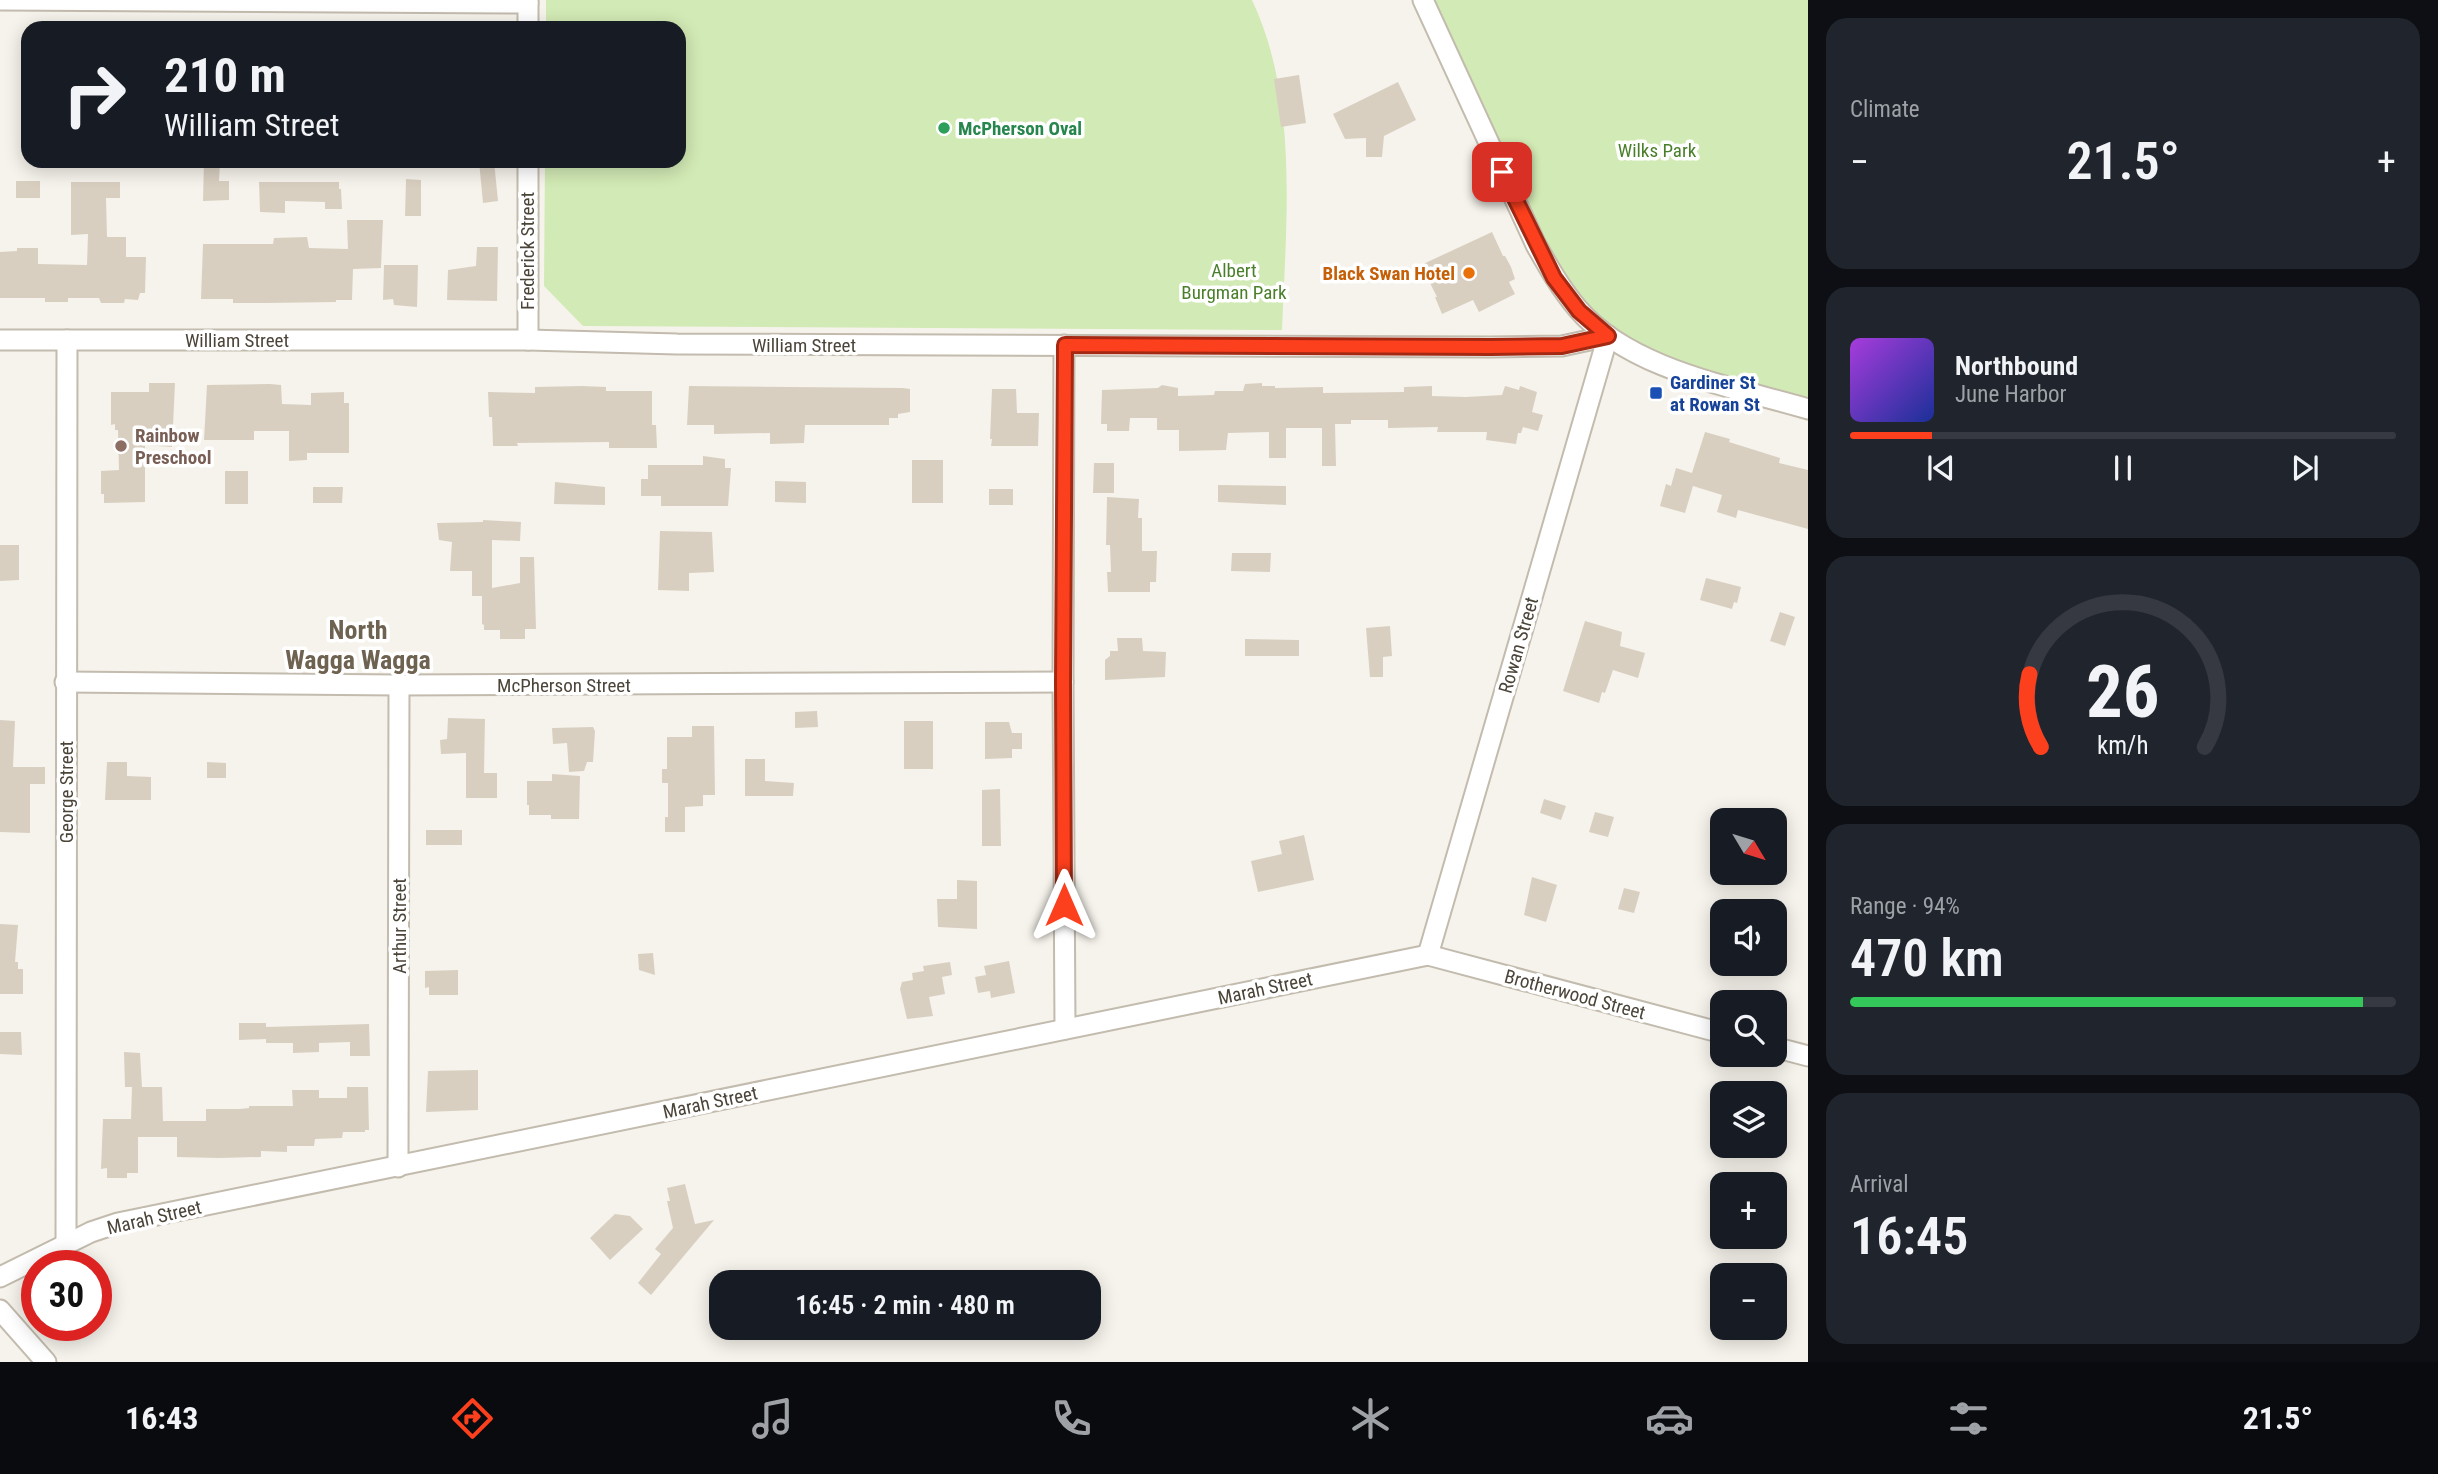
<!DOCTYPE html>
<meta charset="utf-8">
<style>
body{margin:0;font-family:"Roboto Condensed",sans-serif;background:#20242c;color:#f1f3f6;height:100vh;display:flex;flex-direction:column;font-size:26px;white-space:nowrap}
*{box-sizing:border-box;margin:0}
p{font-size:23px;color:#9ea1a6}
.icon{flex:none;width:38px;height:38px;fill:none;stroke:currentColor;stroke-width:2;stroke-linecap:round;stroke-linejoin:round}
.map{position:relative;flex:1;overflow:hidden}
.details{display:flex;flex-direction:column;gap:18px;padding:18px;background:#0d0f14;width:630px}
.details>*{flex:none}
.hud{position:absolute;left:21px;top:21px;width:665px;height:147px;border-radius:21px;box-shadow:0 4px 18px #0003;background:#171b24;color:#f1f3f6;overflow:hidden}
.needle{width:46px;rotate:128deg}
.fabs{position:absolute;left:1710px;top:808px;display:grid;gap:14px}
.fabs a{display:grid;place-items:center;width:77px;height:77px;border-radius:14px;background:#171b24;box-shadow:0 4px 18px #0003;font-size:35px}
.speed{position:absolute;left:21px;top:1250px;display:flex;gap:14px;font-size:35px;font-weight:700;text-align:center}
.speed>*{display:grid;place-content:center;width:91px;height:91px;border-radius:50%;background:#171b24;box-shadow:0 4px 18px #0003;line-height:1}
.speed .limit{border:10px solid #d22;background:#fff;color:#111}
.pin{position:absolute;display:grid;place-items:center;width:60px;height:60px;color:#fff;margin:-30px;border-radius:14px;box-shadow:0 4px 10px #0006}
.me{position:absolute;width:77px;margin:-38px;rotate:0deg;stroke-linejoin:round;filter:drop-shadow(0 0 5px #0008)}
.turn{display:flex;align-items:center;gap:24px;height:147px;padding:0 28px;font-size:32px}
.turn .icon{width:91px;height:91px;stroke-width:2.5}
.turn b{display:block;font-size:49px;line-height:60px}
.big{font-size:52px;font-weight:600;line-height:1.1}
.details .card{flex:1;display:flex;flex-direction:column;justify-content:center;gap:10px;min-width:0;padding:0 24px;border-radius:21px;background:#20242c}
.details .dial{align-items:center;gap:0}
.dial svg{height:182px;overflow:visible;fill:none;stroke:#363941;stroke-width:7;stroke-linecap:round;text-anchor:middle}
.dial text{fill:#f1f3f6;stroke:none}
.song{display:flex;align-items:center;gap:21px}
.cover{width:84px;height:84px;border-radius:10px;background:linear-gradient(135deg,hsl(280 70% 55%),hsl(230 70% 35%))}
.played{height:7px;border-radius:4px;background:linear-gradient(90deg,#fc3f1d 15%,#363941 15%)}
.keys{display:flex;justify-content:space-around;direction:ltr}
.heat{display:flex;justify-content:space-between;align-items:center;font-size:38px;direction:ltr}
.charge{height:10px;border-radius:5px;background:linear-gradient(90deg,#34c759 94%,#363941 0)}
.trip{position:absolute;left:709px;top:1270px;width:392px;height:70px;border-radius:21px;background:#171b24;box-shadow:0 4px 18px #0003;font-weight:600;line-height:70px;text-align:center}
.tab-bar{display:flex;height:112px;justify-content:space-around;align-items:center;background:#090b0e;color:#9ea1a6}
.tab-bar .icon{width:49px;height:49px}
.tab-bar .active{color:#fc3f1d}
.tab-bar b{font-size:32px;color:#f1f3f6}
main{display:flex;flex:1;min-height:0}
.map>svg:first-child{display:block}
</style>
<main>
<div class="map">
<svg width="1808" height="1362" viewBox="0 0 1808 1362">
<rect width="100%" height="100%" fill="#f6f3ec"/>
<!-- green -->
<g fill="#d2eab5">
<path d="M546,0H1252C1299,99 1286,223 1282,330L583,326L544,286L545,161H679V28H546Z"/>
<path d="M1423,0H1808V409L1666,366L1579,311Z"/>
</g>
<!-- building -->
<g fill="#d8cfc1">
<path d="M1299,75L1306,123L1281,127L1274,79Z"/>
<path d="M1398,82L1416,120L1384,136L1382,157H1366V138L1345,139L1333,114Z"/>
<path d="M204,161H220L219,181H229V200L203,201Z"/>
<path d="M479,161H494L498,201L483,203Z"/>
<path d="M406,179L421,180V216H405Z"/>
<rect x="16" y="181" width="24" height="17"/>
<path d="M71,182H120V198H106L107,237H126V257H146L145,293H140L138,300L125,299L124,303H101L99,298H68V302H45V298H0V252L17,251V248H38V264L87,265L88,234L71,235Z"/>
<path d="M259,182H339V189H341L342,209H325V202L285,201V213L260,212Z"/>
<path d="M347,220H383L381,268L353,269L352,300H336V302L267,303H233V299H201L203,244H273L274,238L307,237L309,248L348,249Z"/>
<path d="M1492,232L1503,256H1505L1511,267L1515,279L1509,282L1515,294L1479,312L1473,300L1442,314L1435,297H1437L1421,265Z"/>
<path d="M477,247H498L497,301L447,300L448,270L476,266Z"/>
<path d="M384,265H418L417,307L394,305L393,299L383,300Z"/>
<path d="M149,383H175L172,447L145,445V502L104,503V494H101V471L119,470L118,430H115V424L111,425V392H149Z"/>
<path d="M1262,383V386H1275V388L1323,387V393L1404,392V387L1432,386V396L1466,397L1502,395L1505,386L1519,390L1520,386L1537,392L1532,412L1543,415L1538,431L1523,427L1521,433H1518L1516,444L1486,440L1487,432H1437L1438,427L1388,428V420H1351V424H1335L1336,466H1322V428H1286V458H1269V432L1228,433L1226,450L1179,451V430H1157V418H1130L1129,431H1107V424H1101L1102,390L1158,388L1162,385L1178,388V396L1214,395L1215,391H1243L1245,384Z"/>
<path d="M270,384L281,385L282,404L311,405V393L344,392V403H349V453H307V460L289,461V431H254V440H204L207,385Z"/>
<path d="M582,386L606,387V391H652V425H656L657,448H609V442L517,443L518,446H493L492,417H489L488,392L535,393V387Z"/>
<path d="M689,386L903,388L910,389V412L898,414V418H889V425H805L804,443L770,444V433L714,434V425H687Z"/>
<path d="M992,389H1016L1017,413H1039L1038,446H991L992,439H990Z"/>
<path d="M1705,432L1730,439L1729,442L1780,458L1779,463L1808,470V529L1738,510L1736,518L1717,512L1722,495L1693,486L1685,513L1660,506L1666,484L1671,486L1676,468L1692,473Z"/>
<path d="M703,456L725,459V468H731L728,506H661V496H641V479H648V465H703Z"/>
<rect x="912" y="460" width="31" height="43"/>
<path d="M1094,463H1114V493H1093Z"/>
<rect x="225" y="471" width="23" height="33"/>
<path d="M775,481L806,482V503L775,502Z"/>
<path d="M555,482L605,487V505L554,504Z"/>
<path d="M1218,485L1286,486V505L1218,502Z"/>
<path d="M313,487H343L342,503H313Z"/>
<rect x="989" y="489" width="24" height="16"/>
<path d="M1107,497L1139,499L1138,518H1142V551H1157L1156,582H1150V592H1108L1107,572H1111L1110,545H1106Z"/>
<path d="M483,520L521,522L520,541L492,540V588L520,583V557H534L536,629H525V639H500V630H484V625L482,624V596H472V571H450L452,542L439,540L437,523L483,522Z"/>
<path d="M660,531L712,532L714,572L689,573V591L658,590Z"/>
<path d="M0,545H19V580L0,581Z"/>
<path d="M1232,553H1271L1270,572L1231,571Z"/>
<path d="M1706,578L1741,587L1737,603L1734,602L1732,609L1700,600Z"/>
<path d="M1780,612L1795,617L1785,646L1770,641Z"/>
<path d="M1585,621L1622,632L1620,646L1645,653L1638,678L1613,670L1605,693L1602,692L1599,703L1563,691Z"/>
<path d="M1390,626L1392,656L1383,657V677H1370L1366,628Z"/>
<path d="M1117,638H1142L1143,651L1166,652L1165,677L1105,680V660L1110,656V651H1118Z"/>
<path d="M1245,639L1299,640V656H1245Z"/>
<path d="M817,711L818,727L795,728V712Z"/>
<path d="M448,718L485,719L484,773H497V798H466V753L441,754L440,740L447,739Z"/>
<path d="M0,720L15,721L13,767H45V784H30V833L0,832Z"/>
<rect x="904" y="721" width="29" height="48"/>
<path d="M985,722H1009L1012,733H1022V749H1012V758L985,759Z"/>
<path d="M692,726H714L715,795H703V806L685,807V832H665V817H668V783H662V769H667V737H692Z"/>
<path d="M593,727L595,731L593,762H587L584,771L569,772L567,743L553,744L552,728Z"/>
<path d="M745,759H765V781L794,783L793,796H745Z"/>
<path d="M107,762H127V776L151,777V800H105Z"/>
<path d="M207,762L226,763V778H207Z"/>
<path d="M552,774L580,776L579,819H551V815H529V805H527V781H552Z"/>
<path d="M1000,789L1001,846H982V790Z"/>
<path d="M1544,799L1566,806L1561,820L1540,813Z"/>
<path d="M1595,812L1614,817L1608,837L1589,832Z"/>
<rect x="426" y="830" width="36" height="15"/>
<path d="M1304,835L1314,880L1258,892L1251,861L1282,854L1279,841Z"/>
<path d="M1532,877L1557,885L1546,922L1524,915Z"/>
<path d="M957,880L977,881V929L938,927L937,899H957Z"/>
<path d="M1624,888L1640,892L1634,913L1618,909Z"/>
<path d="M0,924L18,925L15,962H18V969H23V994H0Z"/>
<path d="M653,953L655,975L639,970L638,954Z"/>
<path d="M1009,961L1015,993L991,998L990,991L978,993L975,977L986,975L984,966Z"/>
<path d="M950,962L952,975L942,977L945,994L929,997L933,1016L907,1019L900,989L902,982L913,980L912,973L924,971L923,966Z"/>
<path d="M458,970V995H429V987L425,988V971Z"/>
<path d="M239,1023H266V1039L239,1040Z"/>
<path d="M369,1024L370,1056H350V1042L319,1043V1052L293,1053V1043H266V1027Z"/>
<path d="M0,1032H21L22,1055L0,1054Z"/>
<path d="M124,1052L140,1053L142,1087H162L163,1121H206V1109H240L249,1108V1106H293L292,1090H319V1098H347V1087H368L369,1130H365V1132H343L342,1138L315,1139L314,1146H287V1152L261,1151V1157L219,1158L177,1157V1137H138V1173H127V1178H107V1168L101,1169L103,1119H131L132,1087H134H125Z"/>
<path d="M478,1070V1110L426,1112L428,1071Z"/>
<path d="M685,1184L695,1224L714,1220L651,1295L638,1283L661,1254L655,1249L673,1228L667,1201H670L667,1188Z"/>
<path d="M615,1214L630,1216L643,1229L610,1260L590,1238Z"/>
</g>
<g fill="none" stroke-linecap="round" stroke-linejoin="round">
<!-- minor casing -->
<g stroke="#c2bbae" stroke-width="23">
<g id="minor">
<path d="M0,0L528,3"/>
<path d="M1423,0L1536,245C1549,268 1561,289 1578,309C1630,370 1734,387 1808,409"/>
<path d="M528,28V0"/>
<path d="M528,161V340"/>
<path d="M0,340H528L677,344L1491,347L1562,346L1608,336"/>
<path d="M1064,345L1063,682L1065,1029"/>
<path d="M65,682L399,685L1063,682"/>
<path d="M1428,955L1608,336"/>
<path d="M1774,1047L1808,1056"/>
<path d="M398,1167L399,685"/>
<path d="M66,1244L67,340"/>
<path d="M0,1277L91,1232L118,1223L1428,955L1722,1033"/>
<path d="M0,1310L46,1362"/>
</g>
</g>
<!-- minor -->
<use href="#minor" stroke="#fff" stroke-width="19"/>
</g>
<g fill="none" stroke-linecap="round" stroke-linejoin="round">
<!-- route casing -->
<g stroke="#a42913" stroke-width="18">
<path id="route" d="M1064,905L1063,682L1065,345L1491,347L1562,346L1608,336L1579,311L1554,278L1502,172"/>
</g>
<!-- route -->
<use href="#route" stroke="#fc3f1d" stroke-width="12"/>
</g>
<!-- markers -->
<circle fill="#2e9e5b" stroke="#fff" stroke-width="2.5" cx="944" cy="128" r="7"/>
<circle fill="#e8710a" stroke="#fff" stroke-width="2.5" cx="1469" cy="273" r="7"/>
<rect fill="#1a4fb4" stroke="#fff" stroke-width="2.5" x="1649" y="386" width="14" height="14" rx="3.5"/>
<circle fill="#8d6e63" stroke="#fff" stroke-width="2.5" cx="121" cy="446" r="7"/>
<g text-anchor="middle" stroke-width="7" stroke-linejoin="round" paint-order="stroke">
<!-- leisure labels -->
<g font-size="19" font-weight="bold" fill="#27864d" stroke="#fff" text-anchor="start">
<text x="958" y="135">McPherson Oval</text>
</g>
<!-- park labels -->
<g font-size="19" fill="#4a7f2a" stroke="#fff">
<text x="1657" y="157">Wilks Park</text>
<text x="1234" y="277">Albert<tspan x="1234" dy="22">Burgman Park</tspan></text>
</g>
<!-- street labels -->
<g font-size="19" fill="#4b4439" stroke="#fff">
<text transform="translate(527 251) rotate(-90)" y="7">Frederick Street</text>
<text x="237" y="347">William Street</text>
<text x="804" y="352">William Street</text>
<text transform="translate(1518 645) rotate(-74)" y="7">Rowan Street</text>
<text x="564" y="692">McPherson Street</text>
<text transform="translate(66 792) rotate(-90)" y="7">George Street</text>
<text transform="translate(399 926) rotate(-90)" y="7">Arthur Street</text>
<text transform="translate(1265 988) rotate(-12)" y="7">Marah Street</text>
<text transform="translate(1575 994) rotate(15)" y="7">Brotherwood Street</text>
<text transform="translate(710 1102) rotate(-12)" y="7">Marah Street</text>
<text transform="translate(154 1217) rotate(-13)" y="7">Marah Street</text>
</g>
<!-- food labels -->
<g font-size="19" font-weight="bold" fill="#c56008" stroke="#fff" text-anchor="end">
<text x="1455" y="280">Black Swan Hotel</text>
</g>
<!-- transit labels -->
<g font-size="19" font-weight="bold" fill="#164399" stroke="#fff" text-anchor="start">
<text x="1670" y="389">Gardiner St<tspan x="1670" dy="22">at Rowan St</tspan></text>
</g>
<!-- education labels -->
<g font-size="19" font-weight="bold" fill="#785e54" stroke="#fff" text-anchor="start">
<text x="135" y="442">Rainbow<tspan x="135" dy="22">Preschool</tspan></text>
</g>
<!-- district labels -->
<g font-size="26" font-weight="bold" fill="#6e6250" stroke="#fff">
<text x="358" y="639">North<tspan x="358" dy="30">Wagga Wagga</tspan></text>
</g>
</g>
</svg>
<div class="fabs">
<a><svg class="needle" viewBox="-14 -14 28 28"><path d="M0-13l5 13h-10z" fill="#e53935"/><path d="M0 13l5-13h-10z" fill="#9ea1a6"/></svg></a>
<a><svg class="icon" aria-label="sound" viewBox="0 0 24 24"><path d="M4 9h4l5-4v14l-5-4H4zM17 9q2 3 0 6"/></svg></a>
<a><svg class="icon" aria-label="search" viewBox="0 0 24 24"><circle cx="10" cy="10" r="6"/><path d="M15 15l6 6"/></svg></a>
<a><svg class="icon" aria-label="layers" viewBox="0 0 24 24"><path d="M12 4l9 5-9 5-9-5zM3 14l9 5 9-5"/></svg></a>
<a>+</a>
<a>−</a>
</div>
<div class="speed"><div class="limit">30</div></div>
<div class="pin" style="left:1502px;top:172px;background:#d93025"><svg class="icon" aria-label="arrive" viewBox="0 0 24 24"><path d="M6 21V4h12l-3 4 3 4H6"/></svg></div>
<svg class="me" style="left:1064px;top:905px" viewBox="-20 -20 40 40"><path d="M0-17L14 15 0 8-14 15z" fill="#fc3f1d" stroke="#fff" stroke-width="4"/></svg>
<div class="trip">16:45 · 2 min · 480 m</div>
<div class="hud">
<div class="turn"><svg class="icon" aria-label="right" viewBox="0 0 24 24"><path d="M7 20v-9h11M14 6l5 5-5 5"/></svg><div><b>210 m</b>William Street</div></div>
</div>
</div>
<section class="details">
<div class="card"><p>Climate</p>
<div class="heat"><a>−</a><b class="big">21.5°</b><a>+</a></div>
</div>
<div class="card">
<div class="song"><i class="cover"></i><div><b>Northbound</b><p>June Harbor</p></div></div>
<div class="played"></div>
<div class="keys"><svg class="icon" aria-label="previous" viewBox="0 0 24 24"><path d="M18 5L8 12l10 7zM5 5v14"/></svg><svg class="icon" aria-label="pause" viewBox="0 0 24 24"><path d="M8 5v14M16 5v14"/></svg><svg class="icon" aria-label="next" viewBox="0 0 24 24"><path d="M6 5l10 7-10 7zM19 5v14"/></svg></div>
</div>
<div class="card dial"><svg viewBox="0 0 100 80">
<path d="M14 69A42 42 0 1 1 86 69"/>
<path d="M14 69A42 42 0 0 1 9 37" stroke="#fc3f1d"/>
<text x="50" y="56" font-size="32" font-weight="700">26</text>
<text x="50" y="72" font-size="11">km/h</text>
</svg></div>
<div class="card"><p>Range · 94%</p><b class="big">470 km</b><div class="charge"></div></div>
<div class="card"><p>Arrival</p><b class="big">16:45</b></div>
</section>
</main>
<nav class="tab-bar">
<b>16:43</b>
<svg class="icon active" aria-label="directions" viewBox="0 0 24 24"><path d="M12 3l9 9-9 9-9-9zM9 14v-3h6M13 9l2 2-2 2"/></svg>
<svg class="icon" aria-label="music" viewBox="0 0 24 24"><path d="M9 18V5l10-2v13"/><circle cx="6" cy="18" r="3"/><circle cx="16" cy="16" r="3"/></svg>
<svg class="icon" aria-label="phone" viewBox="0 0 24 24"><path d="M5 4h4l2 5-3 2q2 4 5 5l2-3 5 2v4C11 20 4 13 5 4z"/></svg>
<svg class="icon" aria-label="climate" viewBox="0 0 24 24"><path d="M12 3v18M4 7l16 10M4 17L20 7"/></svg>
<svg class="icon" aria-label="car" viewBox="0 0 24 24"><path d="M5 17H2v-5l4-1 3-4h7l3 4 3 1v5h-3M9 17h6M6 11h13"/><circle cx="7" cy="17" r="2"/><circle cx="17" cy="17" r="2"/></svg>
<svg class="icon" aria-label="filters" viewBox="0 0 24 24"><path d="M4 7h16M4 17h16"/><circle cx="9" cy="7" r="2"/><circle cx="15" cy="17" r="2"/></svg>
<b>21.5°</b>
</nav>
